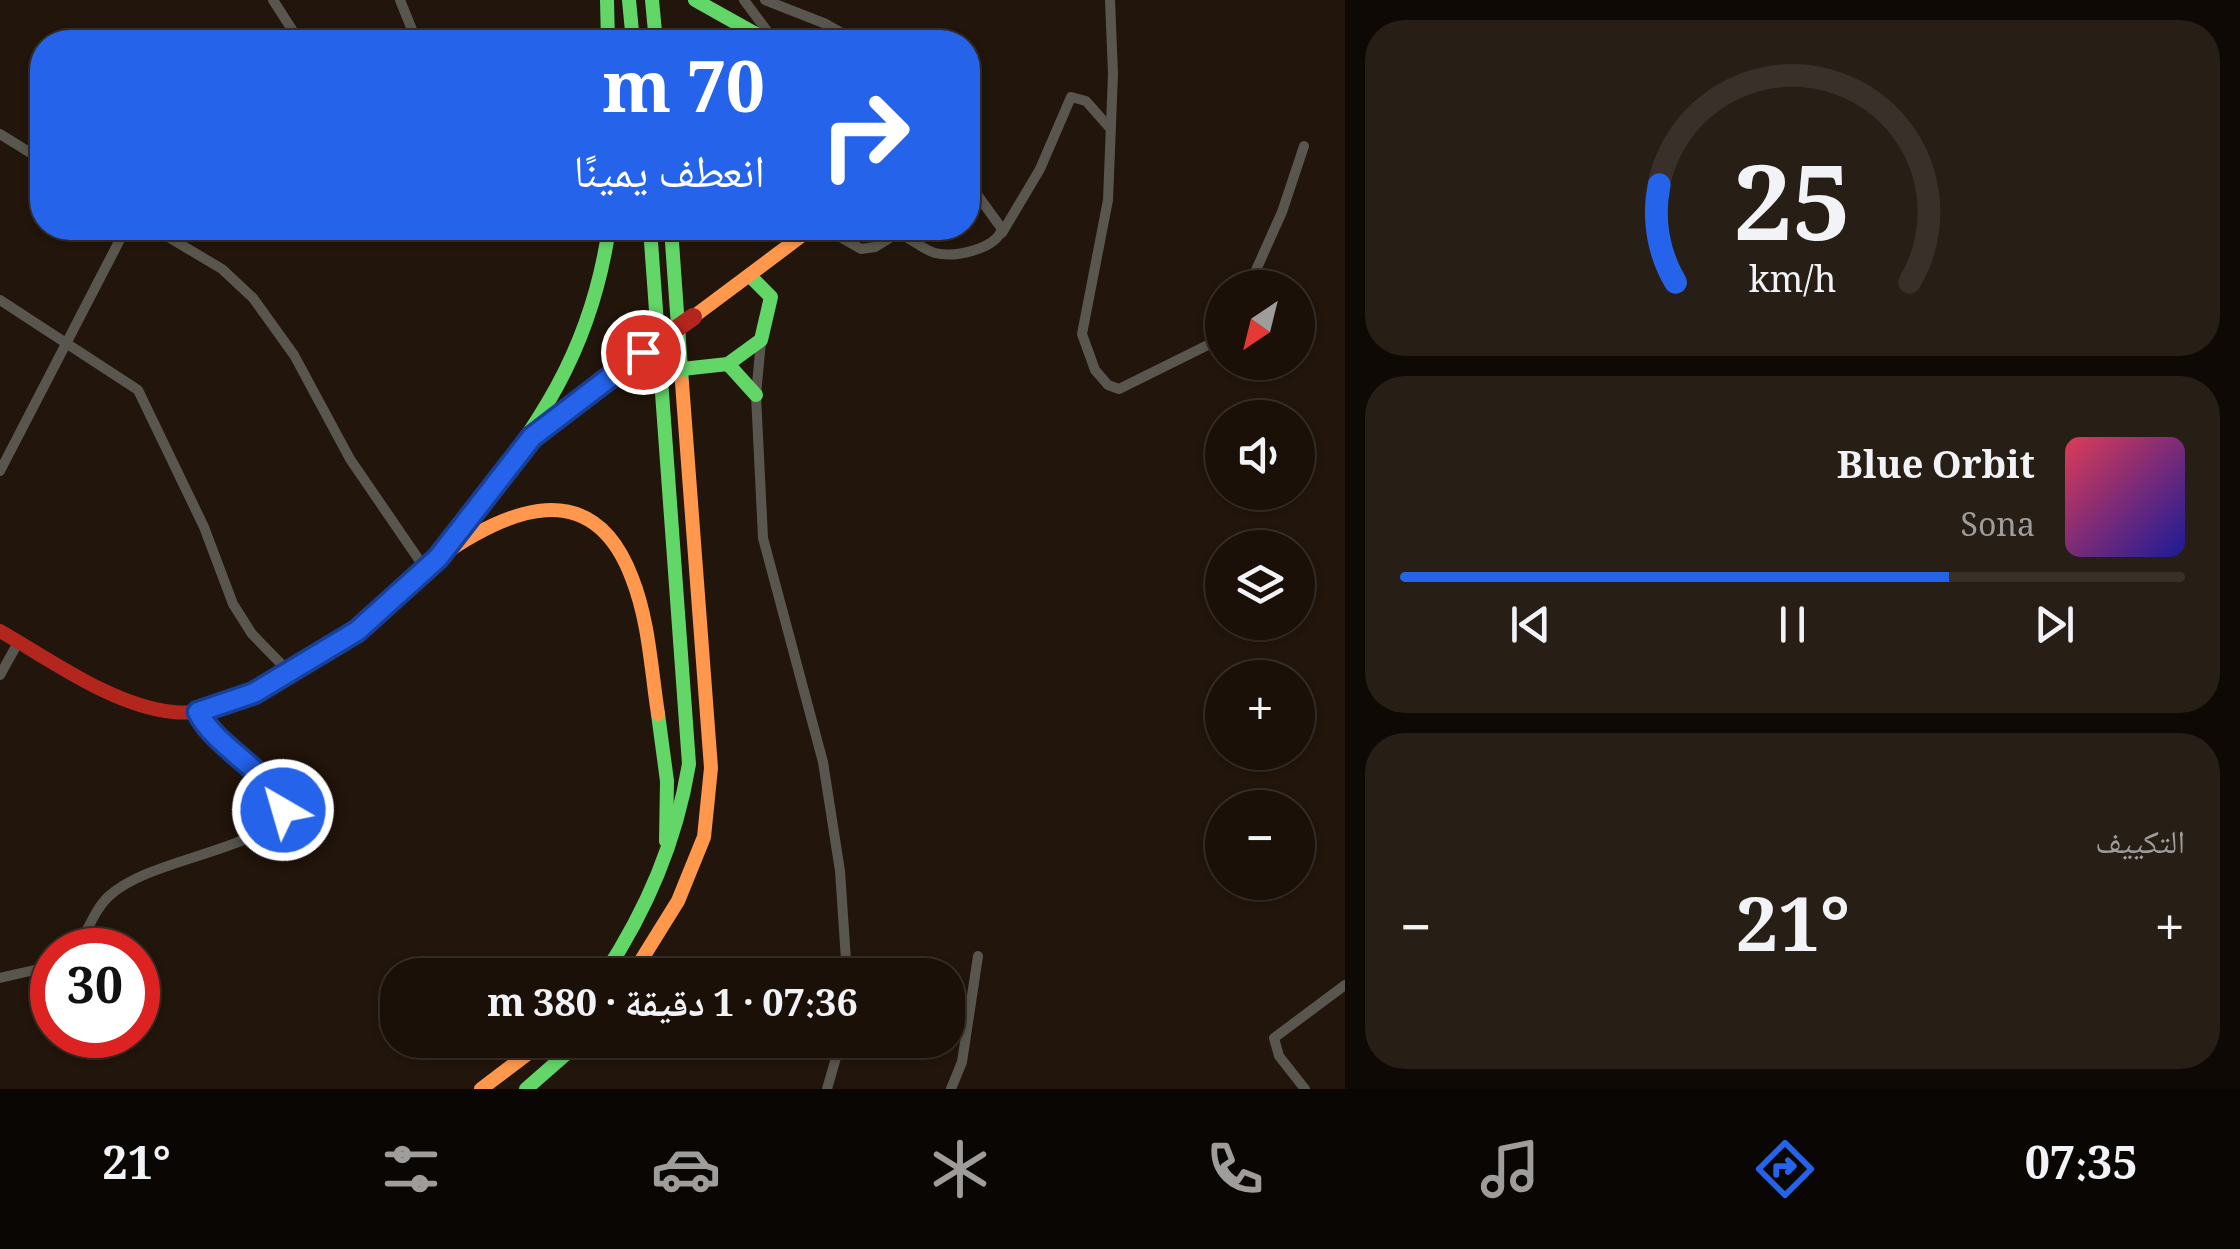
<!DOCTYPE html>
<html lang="ar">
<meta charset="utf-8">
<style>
body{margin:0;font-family:Georgia,"Noto Naskh Arabic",serif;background:#271e16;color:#f1f3f6;direction:rtl;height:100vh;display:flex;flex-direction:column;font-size:38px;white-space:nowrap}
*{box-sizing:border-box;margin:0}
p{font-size:32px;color:#9f9d9c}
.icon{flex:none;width:55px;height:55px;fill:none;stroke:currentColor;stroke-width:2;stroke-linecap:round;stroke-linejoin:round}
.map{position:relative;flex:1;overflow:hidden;direction:ltr}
.sheet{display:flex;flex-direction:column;gap:20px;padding:20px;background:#0e0904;width:895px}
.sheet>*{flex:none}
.banner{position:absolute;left:30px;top:30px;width:950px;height:210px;border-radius:40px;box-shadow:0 2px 8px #0004,0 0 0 2px #383029;direction:rtl;background:#2563eb;color:#fff;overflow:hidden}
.needle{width:65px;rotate:215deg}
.tools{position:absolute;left:1205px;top:270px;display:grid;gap:20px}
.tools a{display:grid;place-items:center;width:110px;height:110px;border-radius:50%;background:#1a1008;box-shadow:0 2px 8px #0004,0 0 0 2px #383029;font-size:50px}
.speed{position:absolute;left:30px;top:928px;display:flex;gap:20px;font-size:50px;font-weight:700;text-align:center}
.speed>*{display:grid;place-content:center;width:130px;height:130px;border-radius:50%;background:#1a1008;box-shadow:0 2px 8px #0004,0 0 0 2px #383029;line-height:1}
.speed .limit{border:15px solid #d22;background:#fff;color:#111}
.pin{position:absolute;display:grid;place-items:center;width:85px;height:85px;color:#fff;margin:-42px;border:5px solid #fff;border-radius:50%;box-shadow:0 2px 10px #0007}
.me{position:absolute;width:110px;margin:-55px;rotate:322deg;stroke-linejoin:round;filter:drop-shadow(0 0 8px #0008)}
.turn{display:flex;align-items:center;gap:35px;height:210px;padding:0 50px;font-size:45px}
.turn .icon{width:130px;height:130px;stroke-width:2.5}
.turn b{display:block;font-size:70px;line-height:85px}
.big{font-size:75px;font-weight:800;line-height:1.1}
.sheet .widget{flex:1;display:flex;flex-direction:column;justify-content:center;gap:15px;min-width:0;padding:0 35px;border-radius:40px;background:#271e16}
.sheet .dial{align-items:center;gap:0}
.dial svg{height:260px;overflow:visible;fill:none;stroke:#383029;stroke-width:7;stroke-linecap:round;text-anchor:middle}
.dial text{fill:#f1f3f6;stroke:none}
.song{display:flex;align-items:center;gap:30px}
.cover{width:120px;height:120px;border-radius:15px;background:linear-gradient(135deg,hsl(350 70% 55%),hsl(240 70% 35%))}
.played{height:10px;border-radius:5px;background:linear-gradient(90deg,#2563eb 70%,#383029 70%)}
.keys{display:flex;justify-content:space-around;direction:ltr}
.heat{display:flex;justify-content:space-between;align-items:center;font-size:55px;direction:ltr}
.trip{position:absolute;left:380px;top:958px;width:585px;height:100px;border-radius:40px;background:#1a1008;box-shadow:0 2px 8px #0004,0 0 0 2px #383029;font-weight:800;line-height:100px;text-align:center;direction:rtl}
.tab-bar{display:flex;height:160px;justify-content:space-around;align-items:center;background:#0a0603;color:#9f9d9c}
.tab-bar .icon{width:70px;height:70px}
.tab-bar .active{color:#2563eb}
.tab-bar b{font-size:45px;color:#f1f3f6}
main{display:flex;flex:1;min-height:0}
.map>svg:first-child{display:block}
</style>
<main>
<section class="sheet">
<div class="widget dial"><svg viewBox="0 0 100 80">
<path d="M14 69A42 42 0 1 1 86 69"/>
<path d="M14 69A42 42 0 0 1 9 39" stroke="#2563eb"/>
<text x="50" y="56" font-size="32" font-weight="700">25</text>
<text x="50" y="72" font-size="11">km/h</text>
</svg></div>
<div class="widget">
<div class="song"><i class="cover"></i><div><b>Blue Orbit</b><p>Sona</p></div></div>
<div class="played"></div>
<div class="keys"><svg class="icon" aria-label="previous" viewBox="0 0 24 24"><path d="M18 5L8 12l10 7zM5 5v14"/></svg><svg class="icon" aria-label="pause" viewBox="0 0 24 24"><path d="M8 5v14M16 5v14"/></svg><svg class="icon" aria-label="next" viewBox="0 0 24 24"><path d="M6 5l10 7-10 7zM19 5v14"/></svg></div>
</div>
<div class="widget"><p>التكييف</p>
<div class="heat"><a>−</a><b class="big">21°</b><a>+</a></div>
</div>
</section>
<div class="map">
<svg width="1345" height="1089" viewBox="0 0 1345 1089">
<rect width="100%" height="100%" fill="#22150b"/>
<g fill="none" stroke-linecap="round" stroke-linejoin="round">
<!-- street -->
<g stroke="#59564f" stroke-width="10">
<path d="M273,0L300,42"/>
<path d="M400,0L417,42"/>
<path d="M744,0L773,39"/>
<path d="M765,0L826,24L858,42"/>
<path d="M1110,0L1113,74L1108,200L1082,334L1095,370L1108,385L1119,389L1222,338"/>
<path d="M0,134L42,160"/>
<path d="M153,228L222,269L253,298L294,355L350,459L426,570"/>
<path d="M824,228L861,249L875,247L898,233C911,238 922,249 935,253C955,258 996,249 1002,229L968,182"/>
<path d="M1002,233L1040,169L1071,97L1086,101L1108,126"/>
<path d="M1248,288L1282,212L1304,146"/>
<path d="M0,300L138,390L204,527L233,604L252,634L290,673"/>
<path d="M761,341L756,395L763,538L823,762L840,871L847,975"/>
<path d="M0,471L126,228"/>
<path d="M0,675L19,641"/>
<path d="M76,950C87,933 94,910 109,896C150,859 249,852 280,817L281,799L205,727L198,713"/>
<path d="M0,978L52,966"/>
<path d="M827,1089L841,1040"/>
<path d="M951,1089L962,1062L978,956"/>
<path d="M1305,1089L1279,1056L1274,1038L1345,985"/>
</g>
<!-- fast -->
<g stroke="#63d668" stroke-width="14">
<path d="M607,0L608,42"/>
<path d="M629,0L633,42"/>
<path d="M652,0L656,42"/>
<path d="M695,0L770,42"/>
<path d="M671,228L682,383"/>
<path d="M728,364L756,395"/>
<path d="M682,369L728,364L761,340L771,297L751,277"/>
<path d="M446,546C527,438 589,366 609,228"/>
<path d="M658,714L667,781L666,841"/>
<path d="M604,975C647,909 676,842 689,764L650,228"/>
<path d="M526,1089L582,1040"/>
</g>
<!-- slow -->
<g stroke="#ff974d" stroke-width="14">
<path d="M693,317L812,228"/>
<path d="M540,430L618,370"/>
<path d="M438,558C506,510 592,472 632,578C649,621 651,669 658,714"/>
<path d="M632,975L678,901L704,837L711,768L682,383"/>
<path d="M481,1089L546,1040"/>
</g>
<!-- jam -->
<path stroke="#b3261e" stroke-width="14" d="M0,631C51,660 113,706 173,712C263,721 376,615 438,558"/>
<!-- jam-bridge -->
<path stroke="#b3261e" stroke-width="18" d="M618,370L693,317"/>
</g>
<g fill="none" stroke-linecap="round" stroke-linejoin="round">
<!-- route casing -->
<g stroke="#184099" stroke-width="25">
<path id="route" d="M283,810C275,774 216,749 198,712L254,693L357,631L438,558L532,437L643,352"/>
</g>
<!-- route -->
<use href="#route" stroke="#2563eb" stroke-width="18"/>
</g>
</svg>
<div class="tools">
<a><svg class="needle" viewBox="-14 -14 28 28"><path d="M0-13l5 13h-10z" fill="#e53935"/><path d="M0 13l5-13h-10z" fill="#9f9d9c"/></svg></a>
<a><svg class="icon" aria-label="sound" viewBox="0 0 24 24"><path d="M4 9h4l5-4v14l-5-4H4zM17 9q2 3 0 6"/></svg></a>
<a><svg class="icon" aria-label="layers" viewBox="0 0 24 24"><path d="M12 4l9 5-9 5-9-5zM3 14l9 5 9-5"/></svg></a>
<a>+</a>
<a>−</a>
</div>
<div class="speed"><div class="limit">30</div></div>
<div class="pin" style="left:643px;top:352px;background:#d93025"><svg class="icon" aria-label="arrive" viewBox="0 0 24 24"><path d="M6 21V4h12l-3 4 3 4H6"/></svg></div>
<svg class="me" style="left:283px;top:810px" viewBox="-20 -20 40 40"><circle r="17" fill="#2563eb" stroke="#fff" stroke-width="3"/><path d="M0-11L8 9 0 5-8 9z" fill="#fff"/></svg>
<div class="trip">07:36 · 1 دقيقة · 380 m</div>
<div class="banner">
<div class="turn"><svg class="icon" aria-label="right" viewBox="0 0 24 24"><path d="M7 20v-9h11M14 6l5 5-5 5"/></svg><div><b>70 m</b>انعطف يمينًا</div></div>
</div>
</div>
</main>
<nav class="tab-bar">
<b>07:35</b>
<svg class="icon active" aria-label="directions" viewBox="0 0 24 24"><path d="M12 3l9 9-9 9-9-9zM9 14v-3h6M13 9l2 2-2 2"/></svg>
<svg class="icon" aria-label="music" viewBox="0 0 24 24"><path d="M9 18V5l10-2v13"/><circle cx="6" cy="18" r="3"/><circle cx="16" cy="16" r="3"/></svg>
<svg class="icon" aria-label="phone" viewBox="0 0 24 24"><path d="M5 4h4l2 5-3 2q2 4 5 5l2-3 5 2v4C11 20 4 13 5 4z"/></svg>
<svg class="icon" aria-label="climate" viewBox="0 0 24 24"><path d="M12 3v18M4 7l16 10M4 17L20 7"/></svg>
<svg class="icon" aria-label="car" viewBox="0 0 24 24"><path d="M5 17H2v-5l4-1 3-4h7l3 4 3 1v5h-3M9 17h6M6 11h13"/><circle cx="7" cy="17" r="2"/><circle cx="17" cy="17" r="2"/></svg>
<svg class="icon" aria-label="filters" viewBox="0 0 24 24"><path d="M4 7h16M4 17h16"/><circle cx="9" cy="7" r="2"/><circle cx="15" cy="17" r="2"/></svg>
<b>21°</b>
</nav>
